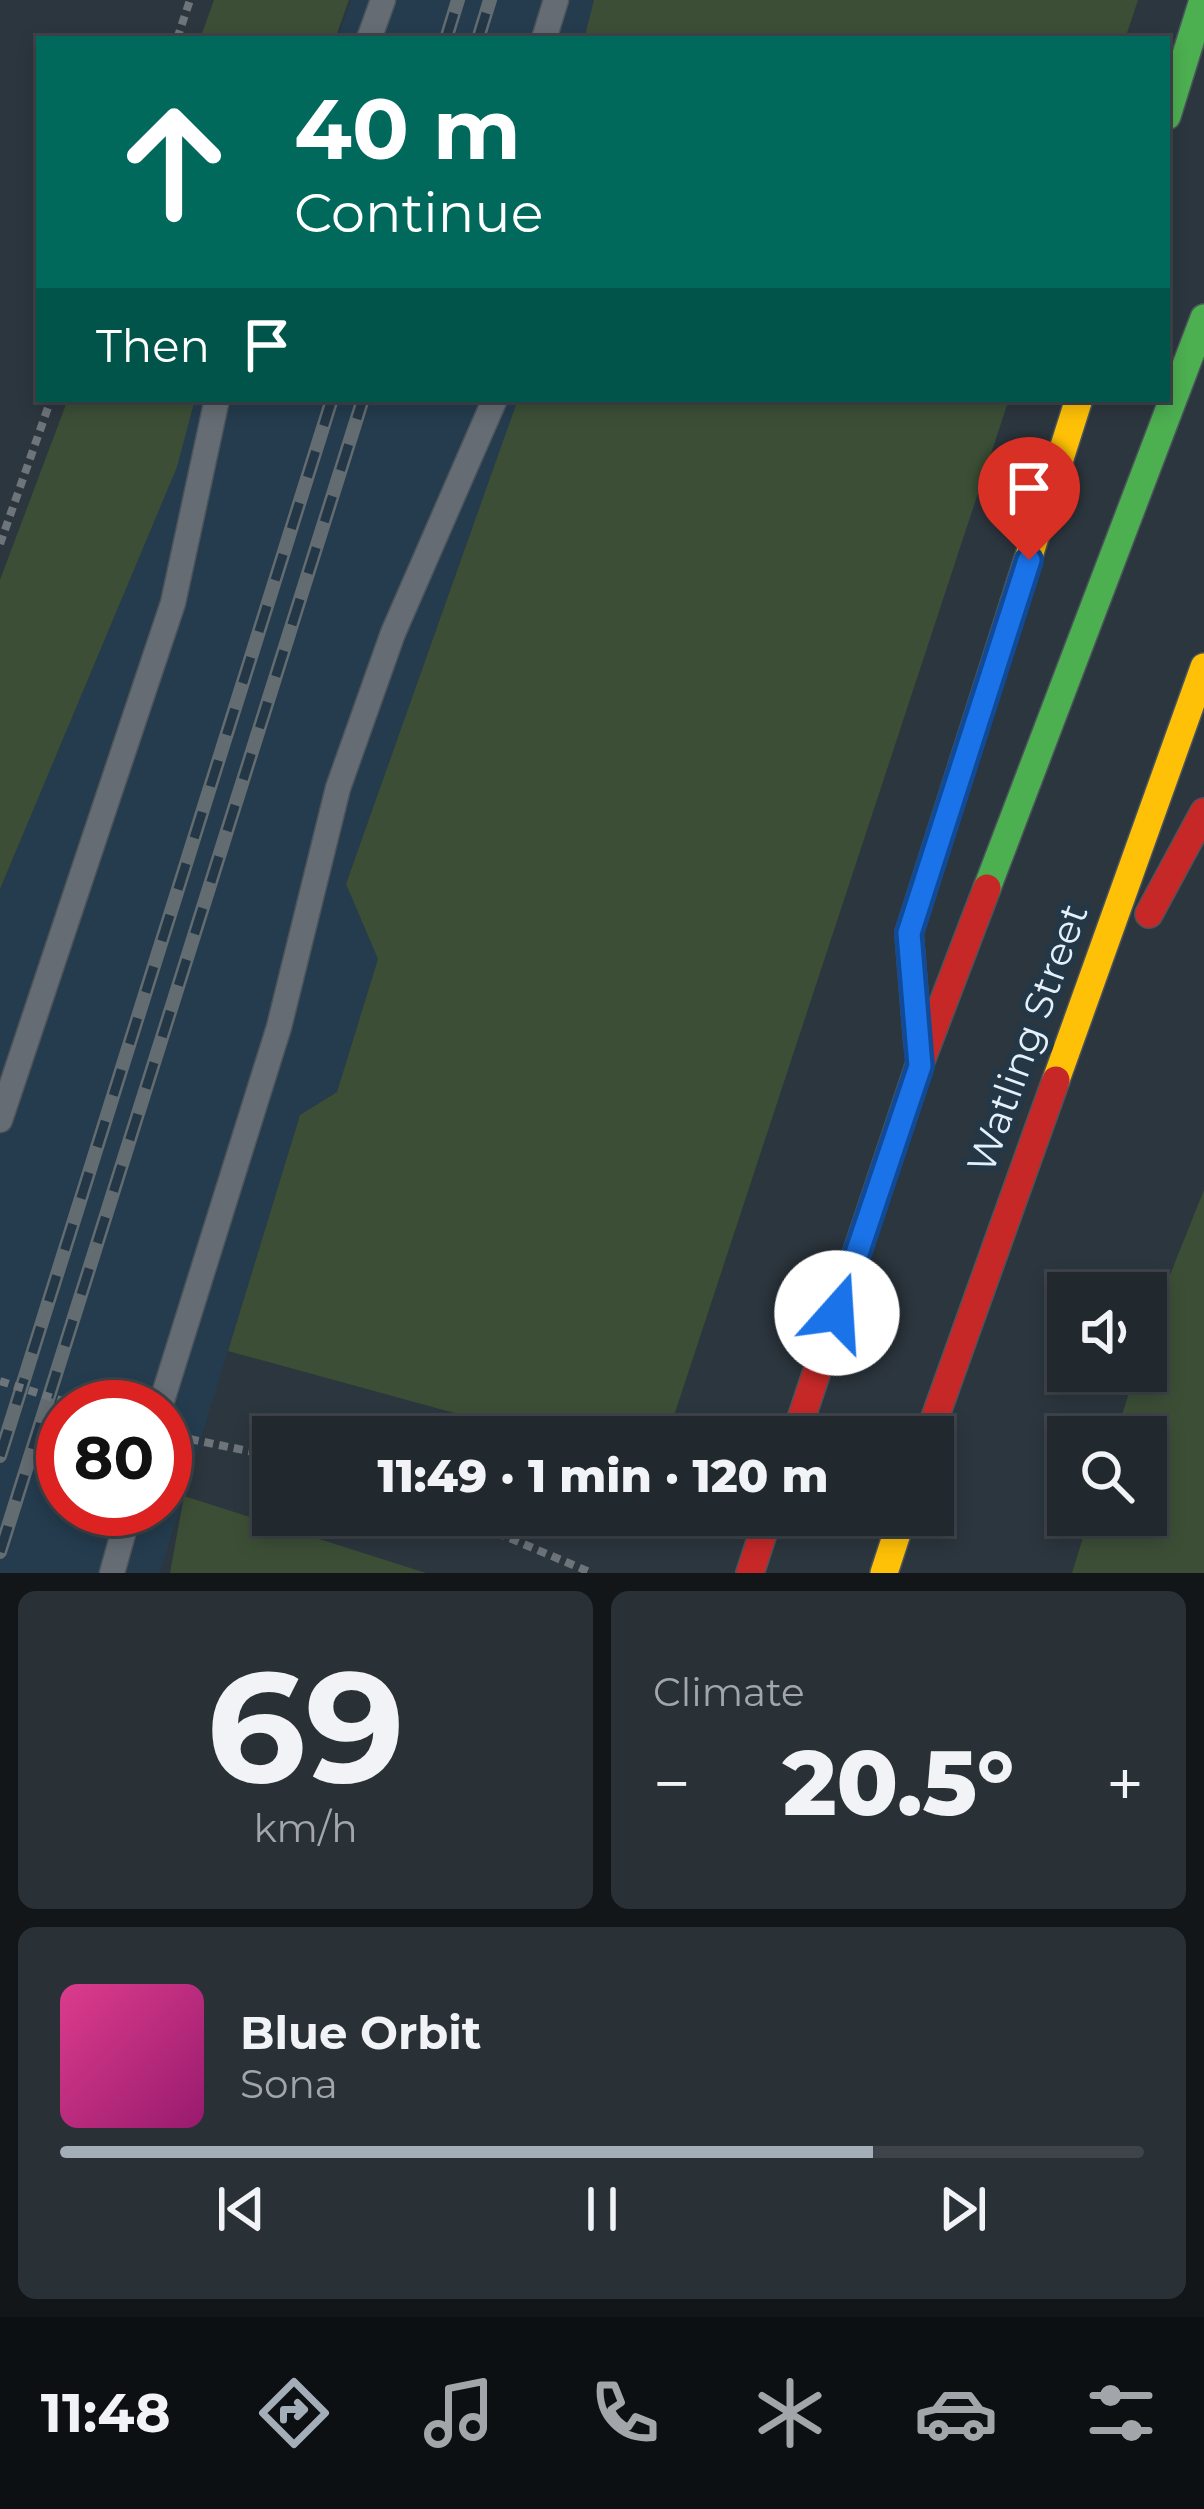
<!DOCTYPE html>
<meta charset="utf-8">
<style>
body{margin:0;font-family:Montserrat,sans-serif;background:#293036;color:#f1f3f6;height:100vh;display:flex;flex-direction:column;font-size:45px;white-space:nowrap}
*{box-sizing:border-box;margin:0}
p{font-size:39px;color:#a2a6aa}
.icon{flex:none;width:66px;height:66px;fill:none;stroke:currentColor;stroke-width:2;stroke-linecap:round;stroke-linejoin:round}
.map{position:relative;height:1573px;overflow:hidden}
.drawer{display:flex;flex-direction:column;gap:18px;padding:18px;background:#121619;flex:1}
.drawer>*{flex:none}
.banner{position:absolute;left:36px;top:36px;width:1134px;height:366px;border-radius:0px;box-shadow:0 6px 18px #0003,0 0 0 3px #3e444a;background:#00695c;color:#fff;overflow:hidden}
.fabs{position:absolute;left:1047px;top:1272px;display:grid;gap:24px}
.fabs a{display:grid;place-items:center;width:120px;height:120px;border-radius:0px;background:#21282e;box-shadow:0 6px 18px #0003,0 0 0 3px #3e444a;font-size:60px}
.speed{position:absolute;left:36px;top:1380px;display:flex;gap:24px;font-size:60px;font-weight:700;text-align:center}
.speed>*{display:grid;place-content:center;width:156px;height:156px;border-radius:50%;background:#21282e;box-shadow:0 6px 18px #0003,0 0 0 3px #3e444a;line-height:1}
.speed .limit{border:18px solid #d22;background:#fff;color:#111}
.pin{position:absolute;display:grid;place-items:center;width:102px;height:102px;color:#fff;margin:-123px -51px;border-radius:50% 50% 50% 0;rotate:-45deg;box-shadow:0 0 12px #0007}
.pin .icon{rotate:45deg}
.me{position:absolute;width:132px;margin:-66px;rotate:19deg;stroke-linejoin:round;filter:drop-shadow(0 0 9px #0008)}
.turn{display:flex;align-items:center;gap:42px;height:252px;padding:0 60px;font-size:54px}
.turn .icon{width:156px;height:156px;stroke-width:2.5}
.turn b{display:block;font-size:84px;line-height:102px}
.then{display:flex;align-items:center;height:114px;padding:0 60px;background:#0003;gap:24px;font-size:45px}
.big{font-size:90px;font-weight:800;line-height:1.1}
.drawer .card{flex:1;display:flex;flex-direction:column;justify-content:center;gap:18px;min-width:0;padding:0 42px;border-radius:18px;background:#293036}
.drawer .dial{align-items:center;gap:0}
.dial b{font-size:156px;line-height:1}
.song{display:flex;align-items:center;gap:36px}
.cover{width:144px;height:144px;border-radius:18px;background:linear-gradient(135deg,hsl(330 70% 55%),hsl(320 70% 35%))}
.played{height:12px;border-radius:6px;background:linear-gradient(90deg,#a3aeb8 75%,#3e444a 75%)}
.keys{display:flex;justify-content:space-around;direction:ltr}
.heat{display:flex;justify-content:space-between;align-items:center;font-size:66px;direction:ltr}
.drawer .tiles{flex:1;display:grid;gap:18px;grid-template-columns:1fr 1fr}
.card:last-child{grid-column:span 2}
.trip{position:absolute;left:252px;top:1416px;width:702px;height:120px;border-radius:0px;background:#21282e;box-shadow:0 6px 18px #0003,0 0 0 3px #3e444a;font-weight:800;line-height:120px;text-align:center}
.menu{display:flex;height:192px;justify-content:space-around;align-items:center;background:#0d1012;color:#a2a6aa}
.menu .icon{width:84px;height:84px}
.menu .selected{color:#a3aeb8}
.menu b{font-size:54px;color:#f1f3f6}
.map>svg:first-child{display:block}
</style>
<div class="map">
<svg width="1204" height="1573" viewBox="0 0 1204 1573">
<rect width="100%" height="100%" fill="#2c363e"/>
<!-- built -->
<g fill="#243c4e" fill-rule="evenodd">
<path d="M351,0H594L584,39H337Z"/>
<path d="M195,399H518L346,884L378,959L337,1092L300,1115L160,1573H0V889L177,467ZM63,1407H165V1509H63Z"/>
</g>
<!-- green -->
<g fill="#3c4f36">
<path d="M214,0H349L335,39H200Z"/>
<path d="M594,0H1138L1125,39H584Z"/>
<path d="M68,399H195L177,467L0,889V580Z"/>
<path d="M518,399H1009L667,1437H542L228,1351L300,1115L337,1092L378,959L346,884Z"/>
<path d="M1204,1190V1573H1072L1090,1515H1146V1437H1115L1136,1371H1146L1150,1325Z"/>
<path d="M184,1496L426,1573H170Z"/>
</g>
<g fill="none" stroke-linecap="round" stroke-linejoin="round">
<!-- lane casing -->
<g stroke="#4b545b" stroke-width="27">
<g id="lane">
<path d="M369,39L383,0"/>
<path d="M544,39L556,0"/>
<path d="M0,1120L173,603L217,399"/>
<path d="M160,1407L279,1027L338,788L393,633L495,399"/>
<path d="M112,1573L130,1509"/>
</g>
</g>
<!-- fast casing -->
<g stroke="#4b545b" stroke-width="30">
<g id="fast">
<path d="M1167,116L1203,0"/>
<path d="M987,888L1204,318"/>
</g>
</g>
<!-- slow casing -->
<g stroke="#4b545b" stroke-width="30">
<g id="slow">
<path d="M1014,603L1079,399"/>
<path d="M1056,1080L1204,667"/>
<path d="M884,1573L903,1515"/>
</g>
</g>
<!-- jam casing -->
<g stroke="#4b545b" stroke-width="30">
<g id="jam">
<path d="M1149,914L1204,812"/>
<path d="M918,1044L909,933L1014,603"/>
<path d="M795,1437L919,1066L987,888"/>
<path d="M928,1437L1056,1080"/>
<path d="M750,1573L769,1515"/>
</g>
</g>
<!-- path -->
<g stroke="#6d747a" stroke-width="8" stroke-dasharray="9 6" stroke-linecap="butt">
<path d="M177,39L190,0"/>
<path d="M0,544L51,399"/>
<path d="M175,1436L273,1456"/>
<path d="M455,1515L592,1573"/>
</g>
<!-- lane -->
<use href="#lane" stroke="#656c73" stroke-width="24"/>
<!-- fast -->
<use href="#fast" stroke="#4caf50" stroke-width="27"/>
<!-- slow -->
<use href="#slow" stroke="#ffc107" stroke-width="27"/>
<!-- jam -->
<use href="#jam" stroke="#c62828" stroke-width="27"/>
<!-- rail casing -->
<g stroke="#636c71" stroke-width="14">
<g id="rail">
<path d="M446,39L458,0"/>
<path d="M478,39L490,0"/>
<path d="M0,1456L332,399"/>
<path d="M0,1552L363,399"/>
</g>
</g>
<!-- rail -->
<use href="#rail" stroke="#243746" stroke-width="9" stroke-dasharray="27" stroke-linecap="butt"/>
<!-- path-bridge -->
<path stroke="#6d747a" stroke-width="8" stroke-dasharray="9 6" stroke-linecap="butt" d="M0,1381L81,1407"/>
</g>
<g fill="none" stroke-linecap="round" stroke-linejoin="round">
<!-- route casing -->
<g stroke="#114b97" stroke-width="30">
<path id="route" d="M837,1313L920,1066L909,933L1029,560"/>
</g>
<!-- route -->
<use href="#route" stroke="#1a73e8" stroke-width="21"/>
</g>
<g text-anchor="middle" stroke-width="12" stroke-linejoin="round" paint-order="stroke">
<!-- street labels -->
<g font-size="39" fill="#e3eff9" stroke="#243746">
<text transform="translate(1027 1038) rotate(-70)" y="14">Watling Street</text>
</g>
</g>
</svg>
<div class="fabs">
<a><svg class="icon" aria-label="sound" viewBox="0 0 24 24"><path d="M4 9h4l5-4v14l-5-4H4zM17 9q2 3 0 6"/></svg></a>
<a><svg class="icon" aria-label="search" viewBox="0 0 24 24"><circle cx="10" cy="10" r="6"/><path d="M15 15l6 6"/></svg></a>
</div>
<div class="speed"><div class="limit">80</div></div>
<div class="pin" style="left:1029px;top:560px;background:#d93025"><svg class="icon" aria-label="arrive" viewBox="0 0 24 24"><path d="M6 21V4h12l-3 4 3 4H6"/></svg></div>
<svg class="me" style="left:837px;top:1313px" viewBox="-20 -20 40 40"><circle r="19" fill="#fff"/><path d="M0-13L10 11 0 6-10 11z" fill="#1a73e8"/></svg>
<div class="trip">11:49 · 1 min · 120 m</div>
<div class="banner">
<div class="turn"><svg class="icon" aria-label="ahead" viewBox="0 0 24 24"><path d="M12 20V5M6 11l6-6 6 6"/></svg><div><b>40 m</b>Continue</div></div>
<div class="then">Then<svg class="icon" aria-label="arrive" viewBox="0 0 24 24"><path d="M6 21V4h12l-3 4 3 4H6"/></svg></div>
</div>
</div>
<section class="drawer">
<div class="tiles">
<div class="card dial"><b>69</b><p>km/h</p></div>
<div class="card"><p>Climate</p>
<div class="heat"><a>−</a><b class="big">20.5°</b><a>+</a></div>
</div>
<div class="card">
<div class="song"><i class="cover"></i><div><b>Blue Orbit</b><p>Sona</p></div></div>
<div class="played"></div>
<div class="keys"><svg class="icon" aria-label="previous" viewBox="0 0 24 24"><path d="M18 5L8 12l10 7zM5 5v14"/></svg><svg class="icon" aria-label="pause" viewBox="0 0 24 24"><path d="M8 5v14M16 5v14"/></svg><svg class="icon" aria-label="next" viewBox="0 0 24 24"><path d="M6 5l10 7-10 7zM19 5v14"/></svg></div>
</div>
</div>
</section>
<nav class="menu">
<b>11:48</b>
<svg class="icon selected" aria-label="directions" viewBox="0 0 24 24"><path d="M12 3l9 9-9 9-9-9zM9 14v-3h6M13 9l2 2-2 2"/></svg>
<svg class="icon" aria-label="music" viewBox="0 0 24 24"><path d="M9 18V5l10-2v13"/><circle cx="6" cy="18" r="3"/><circle cx="16" cy="16" r="3"/></svg>
<svg class="icon" aria-label="phone" viewBox="0 0 24 24"><path d="M5 4h4l2 5-3 2q2 4 5 5l2-3 5 2v4C11 20 4 13 5 4z"/></svg>
<svg class="icon" aria-label="climate" viewBox="0 0 24 24"><path d="M12 3v18M4 7l16 10M4 17L20 7"/></svg>
<svg class="icon" aria-label="car" viewBox="0 0 24 24"><path d="M5 17H2v-5l4-1 3-4h7l3 4 3 1v5h-3M9 17h6M6 11h13"/><circle cx="7" cy="17" r="2"/><circle cx="17" cy="17" r="2"/></svg>
<svg class="icon" aria-label="filters" viewBox="0 0 24 24"><path d="M4 7h16M4 17h16"/><circle cx="9" cy="7" r="2"/><circle cx="15" cy="17" r="2"/></svg>
</nav>
